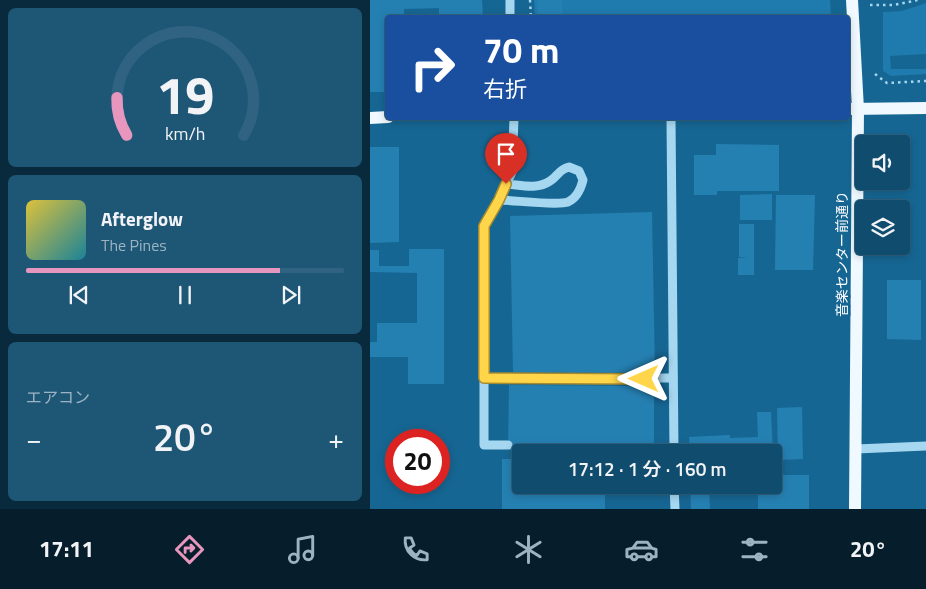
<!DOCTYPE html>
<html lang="ja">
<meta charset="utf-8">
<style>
body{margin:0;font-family:"Titillium Web","Noto Sans JP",sans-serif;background:#1e5676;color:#f1f3f6;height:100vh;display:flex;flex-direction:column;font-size:19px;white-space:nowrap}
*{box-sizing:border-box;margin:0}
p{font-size:16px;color:#9cb4c2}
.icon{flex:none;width:28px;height:28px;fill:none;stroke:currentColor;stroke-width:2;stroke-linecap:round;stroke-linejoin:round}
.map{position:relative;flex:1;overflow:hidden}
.side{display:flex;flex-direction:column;gap:8px;padding:8px;background:#092a3c;width:370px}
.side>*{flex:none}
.banner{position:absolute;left:15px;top:15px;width:465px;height:105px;border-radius:5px;box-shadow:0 2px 8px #0003,0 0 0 1px #306381;background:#1a4fa0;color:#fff;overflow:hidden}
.fabs{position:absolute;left:485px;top:135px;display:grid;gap:10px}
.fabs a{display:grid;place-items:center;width:55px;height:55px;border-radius:5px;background:#104c6e;box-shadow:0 2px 8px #0003,0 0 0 1px #306381;font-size:25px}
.speed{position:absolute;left:15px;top:429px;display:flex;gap:10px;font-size:25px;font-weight:700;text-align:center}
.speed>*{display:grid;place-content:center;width:65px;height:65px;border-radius:50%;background:#104c6e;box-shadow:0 2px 8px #0003,0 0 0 1px #306381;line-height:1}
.speed .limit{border:8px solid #d22;background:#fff;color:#111}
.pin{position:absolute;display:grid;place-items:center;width:42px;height:42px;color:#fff;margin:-51px -21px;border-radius:50% 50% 50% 0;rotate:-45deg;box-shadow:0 0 5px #0007}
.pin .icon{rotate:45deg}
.me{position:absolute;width:55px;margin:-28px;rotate:270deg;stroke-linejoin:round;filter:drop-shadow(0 0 4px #0008)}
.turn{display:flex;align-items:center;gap:18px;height:105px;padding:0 15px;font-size:22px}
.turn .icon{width:65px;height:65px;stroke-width:2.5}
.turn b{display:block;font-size:35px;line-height:42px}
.big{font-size:38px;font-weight:600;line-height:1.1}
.side .tile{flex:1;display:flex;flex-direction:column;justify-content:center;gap:8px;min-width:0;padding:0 18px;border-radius:8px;background:#1e5676}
.side .dial{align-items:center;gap:0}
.dial svg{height:130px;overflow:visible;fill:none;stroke:#306381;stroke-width:7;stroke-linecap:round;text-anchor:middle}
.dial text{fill:#f1f3f6;stroke:none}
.song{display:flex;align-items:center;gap:15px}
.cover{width:60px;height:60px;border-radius:8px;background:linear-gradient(135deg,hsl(50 70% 55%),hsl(190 70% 35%))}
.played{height:5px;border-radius:2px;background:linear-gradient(90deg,#e797bd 80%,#306381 80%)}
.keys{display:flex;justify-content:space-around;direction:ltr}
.heat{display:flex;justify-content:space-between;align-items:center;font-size:28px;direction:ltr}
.trip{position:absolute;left:142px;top:444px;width:270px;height:50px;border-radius:5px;background:#104c6e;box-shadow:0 2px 8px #0003,0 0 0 1px #306381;font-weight:600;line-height:50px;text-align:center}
.tabs{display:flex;height:80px;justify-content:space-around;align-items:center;background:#061e2c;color:#9cb4c2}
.tabs .icon{width:35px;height:35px}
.tabs .current{color:#e797bd}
.tabs b{font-size:22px;color:#f1f3f6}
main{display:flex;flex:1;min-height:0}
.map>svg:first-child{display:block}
</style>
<main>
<section class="side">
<div class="tile dial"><svg viewBox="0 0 100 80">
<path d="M14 69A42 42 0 1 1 86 69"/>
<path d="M14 69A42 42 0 0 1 8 46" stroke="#e797bd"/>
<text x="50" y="56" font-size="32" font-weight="700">19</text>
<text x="50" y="72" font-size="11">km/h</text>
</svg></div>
<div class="tile">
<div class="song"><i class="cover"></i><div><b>Afterglow</b><p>The Pines</p></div></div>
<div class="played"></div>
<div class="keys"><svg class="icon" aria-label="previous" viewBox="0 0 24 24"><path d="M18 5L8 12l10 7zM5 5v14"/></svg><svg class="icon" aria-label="pause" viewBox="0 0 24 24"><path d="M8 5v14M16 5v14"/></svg><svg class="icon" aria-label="next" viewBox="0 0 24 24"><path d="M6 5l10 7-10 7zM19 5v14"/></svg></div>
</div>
<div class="tile"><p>エアコン</p>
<div class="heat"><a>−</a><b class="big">20°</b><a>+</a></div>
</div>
</section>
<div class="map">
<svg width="556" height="509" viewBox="0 0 556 509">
<rect width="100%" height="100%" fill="#166693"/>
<!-- green -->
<g fill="#1f7bad">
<path d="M164,0H460L461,17H165Z"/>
<path d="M556,3V54L520,56L521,69H556V74L521,76L513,71V12L532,11Z"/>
</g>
<!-- building -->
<g fill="#2580b2">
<path d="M0,0H112L113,18H69V8L34,9V18H18V92H0Z"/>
<path d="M167,0H192L193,18H168Z"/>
<path d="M346,144L409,145V191H347V195H324V155H346Z"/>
<path d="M0,147H29V242L0,243Z"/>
<path d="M402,194V220H370V195Z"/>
<path d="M406,195H445L443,270H405Z"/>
<path d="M282,212L285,373L143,372L140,216Z"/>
<path d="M369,224H384V275H368V258L378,257H369Z"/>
<path d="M39,249H74V384H38V357H0V342H7V323H47V273L0,272V250H9V266H39Z"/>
<path d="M517,280H551V340L517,339Z"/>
<path d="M139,385L284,386V451L138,450Z"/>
<path d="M432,407L433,459L408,460L407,408Z"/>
<path d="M387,412H401L403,452H320L319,437L360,435V438L388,437Z"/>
<path d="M132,459H151V485H235V509H132Z"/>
<path d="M404,475H439V509H388V485H404Z"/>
<path d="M320,485H339L340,509H321Z"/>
</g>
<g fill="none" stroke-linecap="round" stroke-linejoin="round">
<!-- path -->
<g stroke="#a6d7f1" stroke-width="2.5" stroke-dasharray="2.5 4" stroke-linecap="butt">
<path d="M160,0L161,18"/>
<path d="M500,5H524L548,0"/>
<path d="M505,74L517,83L556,81"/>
</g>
<!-- minor -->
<g stroke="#a6d7f1" stroke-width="9">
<path d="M140,0V18"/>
<path d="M301,118L304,452"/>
<path d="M129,200C143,200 187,206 198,202C207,198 211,188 213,180L209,171L199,167C188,170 189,175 180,181C167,190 151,185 136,184"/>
<path d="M114,378H303"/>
<path d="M138,445H114V226L129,200L142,172L144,118"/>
<path d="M486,449L556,446"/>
<path d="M304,485L305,509"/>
</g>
<!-- major -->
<g stroke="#eff9ff" stroke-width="12">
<path d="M482,0L488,109L485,509"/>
<path d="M478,109L556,108"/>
<path d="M0,118L18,117"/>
</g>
</g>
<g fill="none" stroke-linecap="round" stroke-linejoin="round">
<!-- route casing -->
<g stroke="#a68a30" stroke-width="12">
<path id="route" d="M136,184L129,200L114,226V378L274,379"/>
</g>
<!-- route -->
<use href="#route" stroke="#ffd54a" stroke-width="9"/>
</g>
<g text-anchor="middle" stroke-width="5" stroke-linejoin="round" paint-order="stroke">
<!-- street labels -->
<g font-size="14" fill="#fff" stroke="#166693">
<text transform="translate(472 254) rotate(-90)" y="5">音楽センター前通り</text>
</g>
</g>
</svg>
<div class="fabs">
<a><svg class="icon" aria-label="sound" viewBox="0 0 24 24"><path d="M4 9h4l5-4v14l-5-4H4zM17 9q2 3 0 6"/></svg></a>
<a><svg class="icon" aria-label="layers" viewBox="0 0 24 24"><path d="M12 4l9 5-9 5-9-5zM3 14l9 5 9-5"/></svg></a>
</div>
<div class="speed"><div class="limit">20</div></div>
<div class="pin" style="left:136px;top:184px;background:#d93025"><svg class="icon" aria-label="arrive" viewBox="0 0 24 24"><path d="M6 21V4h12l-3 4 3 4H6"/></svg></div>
<svg class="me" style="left:274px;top:379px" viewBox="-20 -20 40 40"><path d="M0-17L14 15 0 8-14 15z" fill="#ffd54a" stroke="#fff" stroke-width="4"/></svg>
<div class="trip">17:12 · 1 分 · 160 m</div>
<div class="banner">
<div class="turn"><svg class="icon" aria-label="right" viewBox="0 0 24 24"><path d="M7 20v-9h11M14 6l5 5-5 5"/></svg><div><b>70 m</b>右折</div></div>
</div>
</div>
</main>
<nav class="tabs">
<b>17:11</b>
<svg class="icon current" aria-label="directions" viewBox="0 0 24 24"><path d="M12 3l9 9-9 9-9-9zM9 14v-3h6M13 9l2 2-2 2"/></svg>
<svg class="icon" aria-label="music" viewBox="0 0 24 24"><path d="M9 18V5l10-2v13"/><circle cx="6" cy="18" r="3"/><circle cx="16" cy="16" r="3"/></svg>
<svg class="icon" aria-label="phone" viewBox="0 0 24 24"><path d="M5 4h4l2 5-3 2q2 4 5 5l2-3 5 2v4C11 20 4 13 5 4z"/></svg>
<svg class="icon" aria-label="climate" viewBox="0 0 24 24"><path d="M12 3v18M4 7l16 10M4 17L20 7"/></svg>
<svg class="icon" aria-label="car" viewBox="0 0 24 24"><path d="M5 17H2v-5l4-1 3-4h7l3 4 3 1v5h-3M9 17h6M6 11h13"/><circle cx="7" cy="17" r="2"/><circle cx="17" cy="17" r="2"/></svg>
<svg class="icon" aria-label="filters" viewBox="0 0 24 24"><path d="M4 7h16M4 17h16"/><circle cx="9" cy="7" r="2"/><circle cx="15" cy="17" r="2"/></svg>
<b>20°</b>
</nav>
